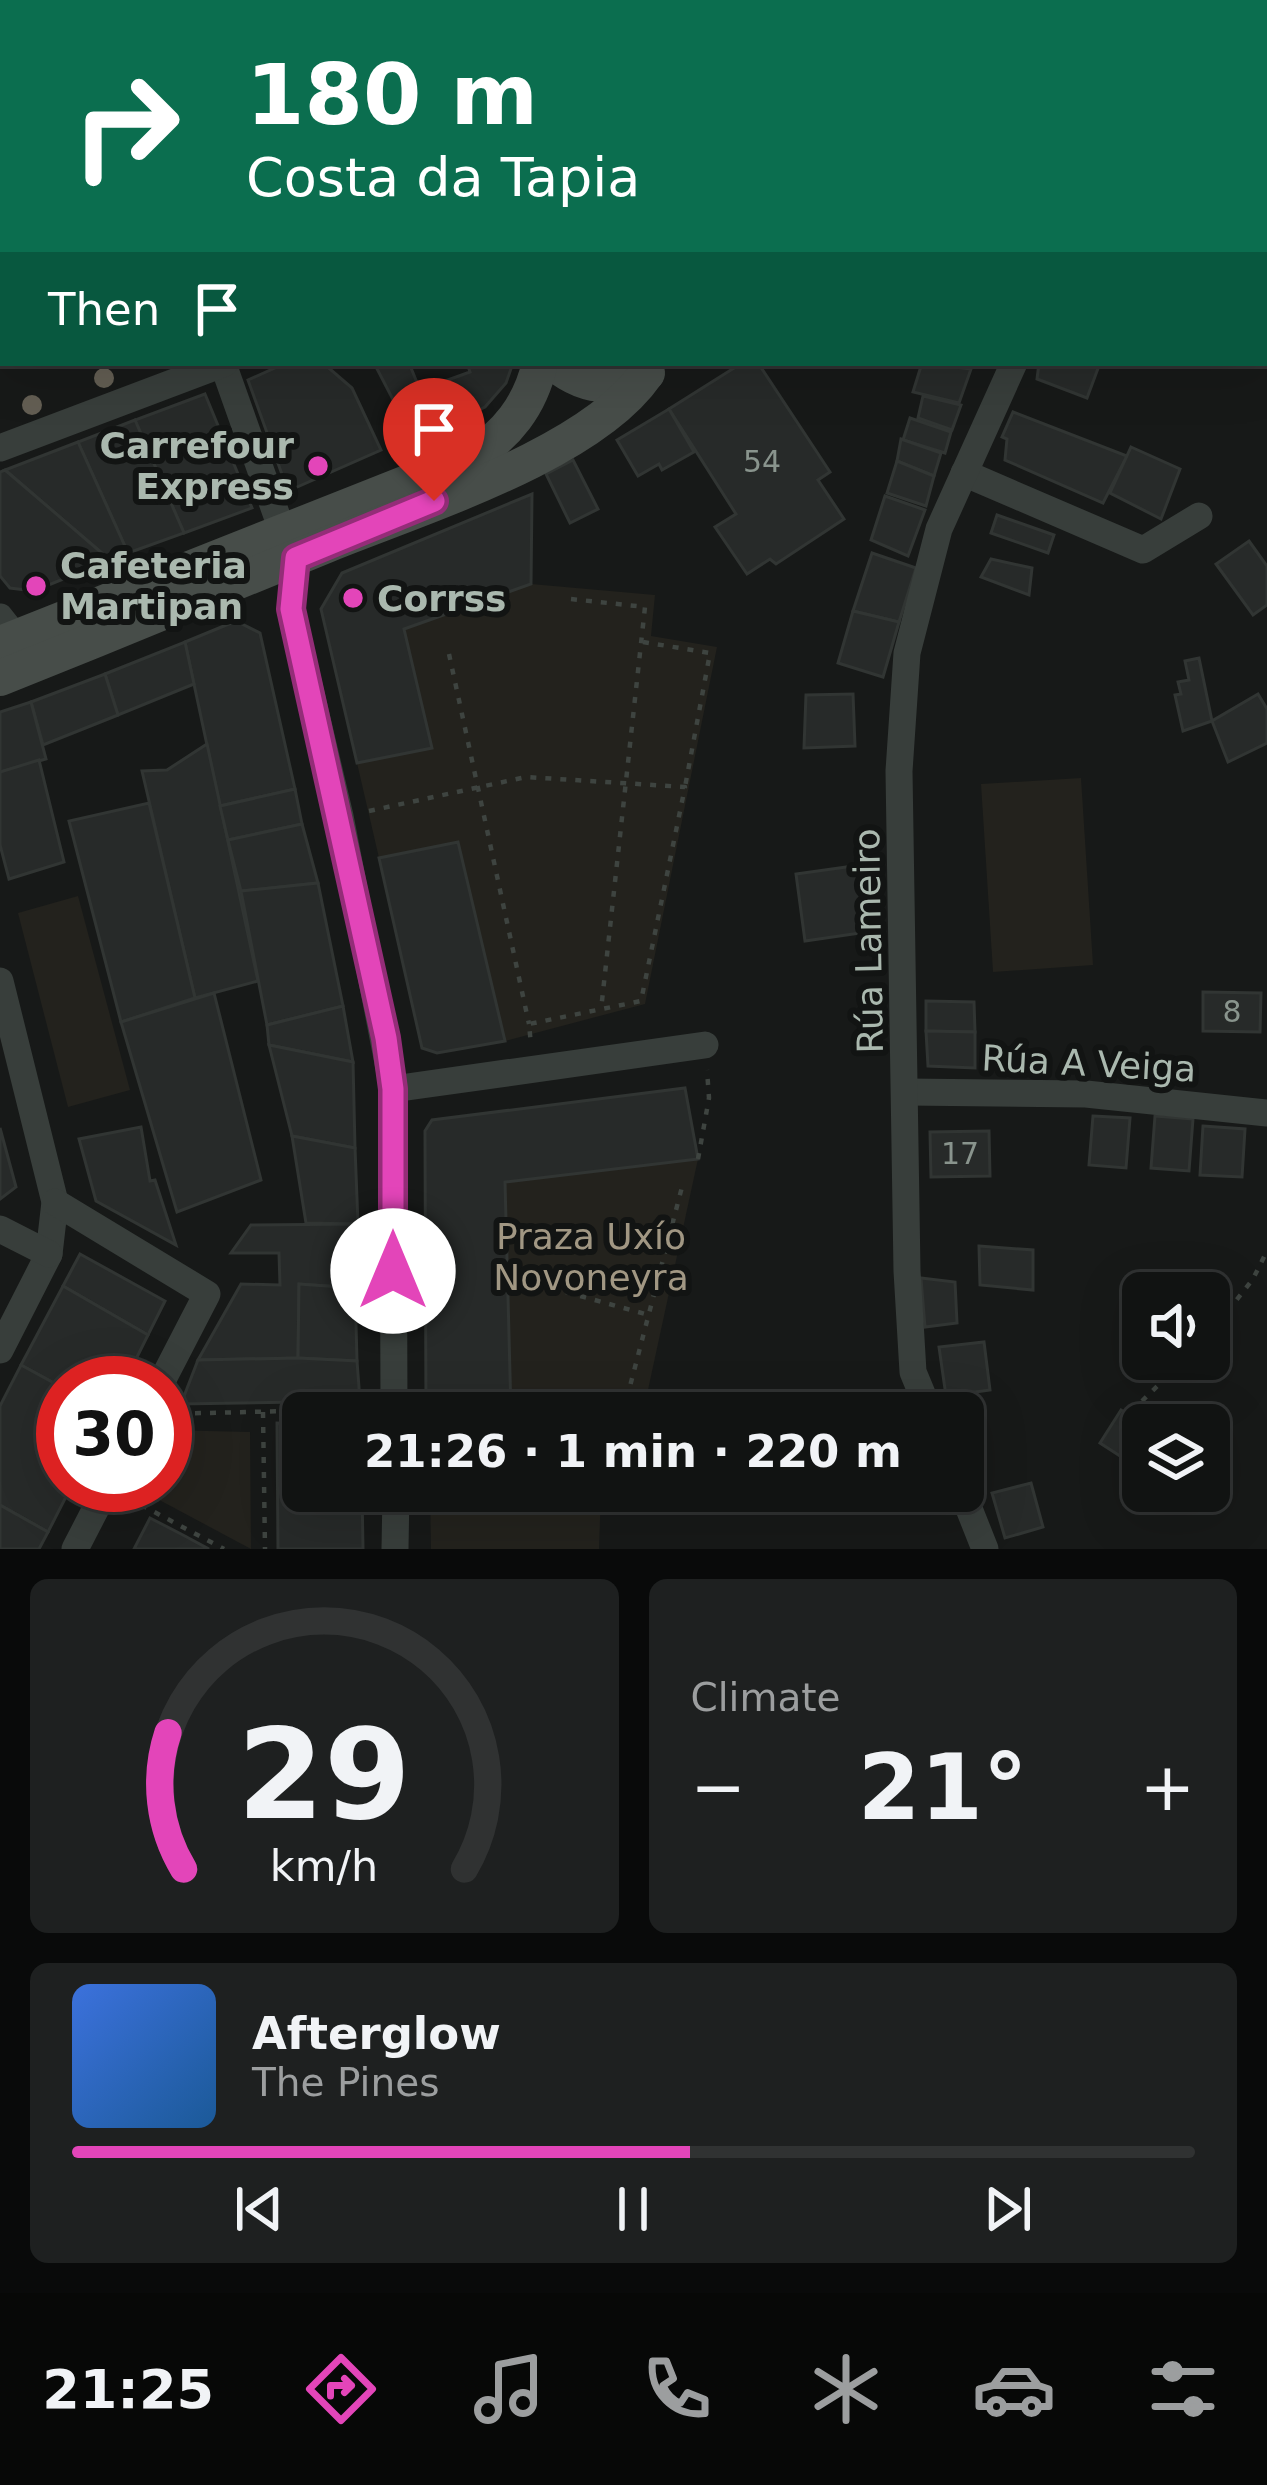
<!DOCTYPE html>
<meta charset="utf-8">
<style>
body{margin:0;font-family:"DejaVu Sans",sans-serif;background:#1e2020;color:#f1f3f6;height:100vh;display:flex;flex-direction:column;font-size:45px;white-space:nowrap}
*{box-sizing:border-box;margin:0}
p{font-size:39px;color:#9c9e9f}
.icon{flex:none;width:66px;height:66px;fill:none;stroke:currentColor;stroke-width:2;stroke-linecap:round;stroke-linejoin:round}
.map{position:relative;height:1549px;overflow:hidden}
.side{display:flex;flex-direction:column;gap:30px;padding:30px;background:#090a0a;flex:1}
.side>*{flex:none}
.guide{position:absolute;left:0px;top:0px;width:1269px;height:366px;box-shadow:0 12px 48px #0002,0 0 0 3px #303232;background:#0b6e4f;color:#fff;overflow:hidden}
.tools{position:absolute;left:1122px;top:1272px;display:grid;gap:24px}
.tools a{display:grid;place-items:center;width:108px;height:108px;border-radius:18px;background:#111312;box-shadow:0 12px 48px #0002,0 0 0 3px #303232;font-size:60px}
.speed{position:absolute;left:36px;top:1356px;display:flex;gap:24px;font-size:60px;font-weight:700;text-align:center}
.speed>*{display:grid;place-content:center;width:156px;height:156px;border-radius:50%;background:#111312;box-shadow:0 12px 48px #0002,0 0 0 3px #303232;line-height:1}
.speed .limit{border:18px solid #d22;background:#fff;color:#111}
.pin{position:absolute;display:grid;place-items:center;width:102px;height:102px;color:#fff;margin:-123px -51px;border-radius:50% 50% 50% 0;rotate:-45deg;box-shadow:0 0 12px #0007}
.pin .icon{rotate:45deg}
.me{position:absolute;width:132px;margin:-66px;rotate:0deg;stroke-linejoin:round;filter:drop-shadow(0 0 9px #0008)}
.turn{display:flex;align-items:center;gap:42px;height:252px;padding:0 48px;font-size:54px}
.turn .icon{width:156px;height:156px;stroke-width:2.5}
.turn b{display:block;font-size:84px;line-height:102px}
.then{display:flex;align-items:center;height:114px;padding:0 48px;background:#0003;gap:24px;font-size:45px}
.big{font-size:90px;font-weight:800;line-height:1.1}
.side .tile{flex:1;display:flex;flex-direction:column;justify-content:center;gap:18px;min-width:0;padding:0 42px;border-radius:18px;background:#1e2020}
.side .dial{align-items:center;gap:0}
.dial svg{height:312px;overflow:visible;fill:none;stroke:#303232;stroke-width:7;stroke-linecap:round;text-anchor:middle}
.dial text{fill:#f1f3f6;stroke:none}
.song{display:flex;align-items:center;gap:36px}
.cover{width:144px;height:144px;border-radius:18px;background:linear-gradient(135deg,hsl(220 70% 55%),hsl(210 70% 35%))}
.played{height:12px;border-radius:6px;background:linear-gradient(90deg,#e345b9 55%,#303232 55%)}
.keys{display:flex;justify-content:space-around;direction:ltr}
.heat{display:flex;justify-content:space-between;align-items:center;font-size:66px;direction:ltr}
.side .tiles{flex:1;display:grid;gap:30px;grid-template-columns:1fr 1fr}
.tile:last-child{grid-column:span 2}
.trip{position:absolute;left:282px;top:1392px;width:702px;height:120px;border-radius:18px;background:#111312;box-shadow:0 12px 48px #0002,0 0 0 3px #303232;font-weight:800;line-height:120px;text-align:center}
.tab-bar{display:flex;height:192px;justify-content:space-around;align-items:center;background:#070807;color:#9c9e9f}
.tab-bar .icon{width:84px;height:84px}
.tab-bar .active{color:#e345b9}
.tab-bar b{font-size:54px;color:#f1f3f6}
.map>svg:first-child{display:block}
</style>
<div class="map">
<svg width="1267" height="1549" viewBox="0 0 1267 1549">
<rect width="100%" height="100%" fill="#171918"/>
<!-- green -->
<g fill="#23221d">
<path d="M531,584L655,595L651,636L717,647L645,1004L505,1041L457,842L379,858L357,763L432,747L404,629Z"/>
<path d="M1081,778L1093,965L993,972L981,784Z"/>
<path d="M78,896L130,1090L68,1107L18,913Z"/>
<path d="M698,1159L643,1413H511L505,1182Z"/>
<path d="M166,1430L250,1432L251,1549L137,1488L165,1485Z"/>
<path d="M430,1491H601L599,1549H431Z"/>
</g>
<!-- building -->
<g fill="#272a29" stroke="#313533" stroke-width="3">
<path d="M774,0H903L910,3H780Z"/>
<path d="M3,240V346L0,348V242Z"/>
<path d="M286,363H323L352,388L381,450L288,491L248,380Z"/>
<path d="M374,363H409L420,390L470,372L467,363H513L506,383L485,407L414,440Z"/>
<path d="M742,363H758L830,472L818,480L844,519L776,564L770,559L747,574L715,527L736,514L669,409Z"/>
<path d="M922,363L971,369L959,403L913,392Z"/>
<path d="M1039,363H1100L1087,398L1037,379Z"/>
<path d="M205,394L252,508L184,533L135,420Z"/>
<path d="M923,396L961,405L952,430L918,418Z"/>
<path d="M669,409L694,452L662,470L659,464L638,476L617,440Z"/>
<path d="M1013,412L1127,456L1103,503L1005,460L1007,439L1002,437Z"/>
<path d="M910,418L951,432L945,453L903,440Z"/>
<path d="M135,420L184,533L128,553L78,442Z"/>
<path d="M901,439L941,453L934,476L897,461Z"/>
<path d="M78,442L128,553L110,560L5,470Z"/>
<path d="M1131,447L1180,469L1161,519L1110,493Z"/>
<path d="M573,460L598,509L570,523L546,474Z"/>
<path d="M897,461L934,476L926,506L887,493Z"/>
<path d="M5,470L110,560L34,591L10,588L0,576V472Z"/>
<path d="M532,494L531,584L404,629L432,748L357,763L321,609L342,573Z"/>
<path d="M885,496L925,510L908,556L871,540Z"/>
<path d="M997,515L1054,535L1048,553L991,533Z"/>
<path d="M1249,541L1267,566V605L1253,615L1216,564Z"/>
<path d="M872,553L916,568L899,622L853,611Z"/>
<path d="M991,559L1032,568L1029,595L981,577Z"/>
<path d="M853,611L899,622L883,677L838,663Z"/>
<path d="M236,621L260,633L295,789L220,806L185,642Z"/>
<path d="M185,642L194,684L118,715L105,674Z"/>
<path d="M1199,658L1212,721L1183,731L1175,695L1181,694L1178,682L1189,680L1185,661Z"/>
<path d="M105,674L118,715L43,745L31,702Z"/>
<path d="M853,694L855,746L804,748L806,695Z"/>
<path d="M1258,694L1267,709V743L1228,762L1212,721Z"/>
<path d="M31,702L46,759L0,772V712Z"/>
<path d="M207,744L258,981L195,998L142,771L167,770Z"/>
<path d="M39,760L64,862L9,879L0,845V772Z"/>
<path d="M295,789L302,824L228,840L220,806Z"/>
<path d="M149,803L195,998L121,1022L69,821Z"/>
<path d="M302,824L318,883L241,891L228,840Z"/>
<path d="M458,842L505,1041L437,1053L422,1048L379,858Z"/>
<path d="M875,863L883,915L865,917L867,932L805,941L796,874Z"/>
<path d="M318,883L343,1006L267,1025L241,891Z"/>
<path d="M1203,992L1261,993L1260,1032L1203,1031Z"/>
<path d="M214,993L261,1180L177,1212L121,1022Z"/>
<path d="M926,1001L974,1002L975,1032L926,1031Z"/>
<path d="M343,1006L353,1062L269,1045L267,1025Z"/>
<path d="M926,1031L975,1032V1068L928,1066Z"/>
<path d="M269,1045L353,1062L355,1148L292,1136Z"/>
<path d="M685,1088L698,1159L505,1182L511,1413H426L425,1131L432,1120Z"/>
<path d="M1093,1116L1130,1118L1126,1168L1089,1165Z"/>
<path d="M1155,1116L1193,1119L1189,1171L1151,1168Z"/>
<path d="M1203,1126L1245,1129L1242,1177L1200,1175Z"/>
<path d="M141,1127L150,1181L155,1180L176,1245L96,1201L79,1139Z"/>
<path d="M0,1128L16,1187L0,1199Z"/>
<path d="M989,1131L990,1176L931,1177L930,1132Z"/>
<path d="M292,1136L355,1148L358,1224L306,1223Z"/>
<path d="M358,1224L355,1288L299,1284L298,1358L198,1360L241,1284L280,1285L279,1253H231L251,1225Z"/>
<path d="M979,1246L1033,1250V1290L980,1285Z"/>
<path d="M80,1254L165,1301L148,1335L63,1286Z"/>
<path d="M921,1278L955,1282L957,1323L925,1327Z"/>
<path d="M299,1284L355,1288L357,1361L298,1358Z"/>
<path d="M63,1286L148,1335L124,1383H63V1388L21,1365Z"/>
<path d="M984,1342L990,1390L946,1396L939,1347Z"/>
<path d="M298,1358L357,1361L360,1401L181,1404L198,1360Z"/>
<path d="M21,1365L63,1388V1485H72L48,1532L0,1505V1406Z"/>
<path d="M1121,1410L1144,1425L1140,1469L1100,1443Z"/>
<path d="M277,1423L303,1424V1491H362L363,1549H278Z"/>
<path d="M1031,1483L1043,1527L1005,1538L992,1493Z"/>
<path d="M0,1505L48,1532L39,1549H0Z"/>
<path d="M150,1518L183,1535L209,1549H134Z"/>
</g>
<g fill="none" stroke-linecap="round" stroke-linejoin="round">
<!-- path -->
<g stroke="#3e4440" stroke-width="4.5" stroke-dasharray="6 9" stroke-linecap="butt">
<path d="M681,0L688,3"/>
<path d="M571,599L645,607L601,1010"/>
<path d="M643,642L710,653L685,787"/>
<path d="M449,654L529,1024"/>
<path d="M369,811L526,777L685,787L641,1001L529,1024L531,1045"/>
<path d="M698,1159L709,1098L707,1070"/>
<path d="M508,1276L649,1315"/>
<path d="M1209,1335L1253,1279L1267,1251"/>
<path d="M511,1400L530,1413"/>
<path d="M1142,1401L1185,1359"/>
<path d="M263,1412L265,1549"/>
<path d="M623,1413L682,1187"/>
<path d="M165,1414L370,1409"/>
<path d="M128,1498L224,1549"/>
</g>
<!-- lane -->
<path stroke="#383e3b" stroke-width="14" d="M328,0L332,3"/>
<!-- street -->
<g stroke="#383e3b" stroke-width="27">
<path d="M643,3V0"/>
<path d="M223,364L283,533"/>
<path d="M0,448L225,363"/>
<path d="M964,473L1143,550L1199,516"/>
<path d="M296,558L291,609L340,816L393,1089L394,1413"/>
<path d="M0,617L15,636"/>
<path d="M0,981L55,1202L49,1254L0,1350"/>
<path d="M393,1089L705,1045"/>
<path d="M907,1092L1086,1094L1267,1113"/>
<path d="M55,1202L207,1294L161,1383"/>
<path d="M0,1229L49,1254"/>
<path d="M930,1413L913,1372L907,1271L899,771L907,653L939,529L1014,363"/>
<path d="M962,1491L985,1549"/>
<path d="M75,1549L108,1485"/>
<path d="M395,1549L396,1491"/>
</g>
<!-- secondary -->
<g stroke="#474d49" stroke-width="36">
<path d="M1146,3L1150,0"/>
<path d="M1240,3L1244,0"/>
<path d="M1266,153H1267"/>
<path d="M554,363C584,388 613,391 647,373"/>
<path d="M0,644L470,458C507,435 530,406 540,363"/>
<path d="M0,678C110,634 220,589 329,544C420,507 591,454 646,374"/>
</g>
<!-- highway -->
<g stroke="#656e68" stroke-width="48">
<path d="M161,0L165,3"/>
<path d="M215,0L218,3"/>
<path d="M267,0L270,3"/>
<path d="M1194,3L1198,0"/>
</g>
</g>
<!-- trees -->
<g fill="#635e53">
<circle cx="104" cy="378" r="10"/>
<circle cx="32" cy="405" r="10"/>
</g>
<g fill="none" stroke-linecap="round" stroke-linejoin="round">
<!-- route casing -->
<g stroke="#942d78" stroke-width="30">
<path id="route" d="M393,1271V1089L386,1038L291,609L296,558L434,501"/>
</g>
<!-- route -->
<use href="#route" stroke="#e345b9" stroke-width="21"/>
</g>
<!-- markers -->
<g fill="#e345b9" stroke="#121413" stroke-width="4.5">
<circle cx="318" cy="466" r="12"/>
<circle cx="36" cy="586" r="12"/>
<circle cx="353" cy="598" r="12"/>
</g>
<g text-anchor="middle" stroke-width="12" stroke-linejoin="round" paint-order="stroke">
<!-- number labels -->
<g font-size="30" fill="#89948d">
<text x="762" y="472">54</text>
<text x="1232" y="1022">8</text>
<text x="960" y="1164">17</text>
</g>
<!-- poi labels -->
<g font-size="36" font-weight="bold" fill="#aab8ae" stroke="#121413" text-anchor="start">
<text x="294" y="458" text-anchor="end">Carrefour<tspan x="294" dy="41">Express</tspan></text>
<text x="60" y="578">Cafeteria<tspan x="60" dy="41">Martipan</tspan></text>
<text x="377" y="611">Corrss</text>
</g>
<!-- street labels -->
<g font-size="36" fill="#aab8ae" stroke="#121413">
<text transform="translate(868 941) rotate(-91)" y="13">Rúa Lameiro</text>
<text transform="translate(1089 1063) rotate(3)" y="13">Rúa A Veiga</text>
</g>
<!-- park labels -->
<g font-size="36" fill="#a19783" stroke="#121413">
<text x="591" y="1249">Praza Uxío<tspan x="591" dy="41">Novoneyra</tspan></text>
</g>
</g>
</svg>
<div class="tools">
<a><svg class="icon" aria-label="sound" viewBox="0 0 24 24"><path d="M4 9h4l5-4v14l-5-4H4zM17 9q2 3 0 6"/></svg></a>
<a><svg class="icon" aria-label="layers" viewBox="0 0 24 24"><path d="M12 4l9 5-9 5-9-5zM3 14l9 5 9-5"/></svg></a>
</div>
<div class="speed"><div class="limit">30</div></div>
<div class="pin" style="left:434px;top:501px;background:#d93025"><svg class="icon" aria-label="arrive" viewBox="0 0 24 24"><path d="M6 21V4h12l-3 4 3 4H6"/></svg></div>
<svg class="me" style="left:393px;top:1271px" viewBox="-20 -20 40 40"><circle r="19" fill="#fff"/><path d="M0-13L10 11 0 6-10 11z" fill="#e345b9"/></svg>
<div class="trip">21:26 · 1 min · 220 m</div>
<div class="guide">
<div class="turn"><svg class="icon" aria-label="right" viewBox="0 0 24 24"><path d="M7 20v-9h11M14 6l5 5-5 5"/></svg><div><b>180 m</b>Costa da Tapia</div></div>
<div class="then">Then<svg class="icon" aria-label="arrive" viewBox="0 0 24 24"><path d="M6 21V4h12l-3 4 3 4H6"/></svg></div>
</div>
</div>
<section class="side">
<div class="tiles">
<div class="tile dial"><svg viewBox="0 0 100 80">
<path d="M14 69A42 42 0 1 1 86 69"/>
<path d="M14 69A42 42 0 0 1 10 34" stroke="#e345b9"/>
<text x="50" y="56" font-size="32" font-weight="700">29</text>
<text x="50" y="72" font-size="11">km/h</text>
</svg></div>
<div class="tile"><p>Climate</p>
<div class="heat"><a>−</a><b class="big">21°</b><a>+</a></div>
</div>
<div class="tile">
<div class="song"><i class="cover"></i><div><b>Afterglow</b><p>The Pines</p></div></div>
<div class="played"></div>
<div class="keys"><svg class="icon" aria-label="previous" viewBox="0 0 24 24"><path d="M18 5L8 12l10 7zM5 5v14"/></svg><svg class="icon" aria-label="pause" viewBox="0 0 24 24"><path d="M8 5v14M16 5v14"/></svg><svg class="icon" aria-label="next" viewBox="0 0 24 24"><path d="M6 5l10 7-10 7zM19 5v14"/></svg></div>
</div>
</div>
</section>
<nav class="tab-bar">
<b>21:25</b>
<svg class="icon active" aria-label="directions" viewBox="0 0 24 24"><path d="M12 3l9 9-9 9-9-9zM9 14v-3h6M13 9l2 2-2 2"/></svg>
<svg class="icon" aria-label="music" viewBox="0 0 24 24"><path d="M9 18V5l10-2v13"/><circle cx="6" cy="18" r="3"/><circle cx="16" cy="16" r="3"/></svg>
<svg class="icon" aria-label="phone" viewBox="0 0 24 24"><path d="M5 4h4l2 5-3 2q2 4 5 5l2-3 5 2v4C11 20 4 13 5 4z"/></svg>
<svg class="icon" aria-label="climate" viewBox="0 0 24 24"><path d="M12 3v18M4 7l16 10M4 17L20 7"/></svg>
<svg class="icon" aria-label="car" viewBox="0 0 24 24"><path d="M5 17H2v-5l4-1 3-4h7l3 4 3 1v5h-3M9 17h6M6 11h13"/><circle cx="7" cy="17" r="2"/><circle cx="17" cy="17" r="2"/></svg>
<svg class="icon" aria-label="filters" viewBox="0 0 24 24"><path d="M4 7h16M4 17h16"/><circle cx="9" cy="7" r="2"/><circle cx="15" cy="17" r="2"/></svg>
</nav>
